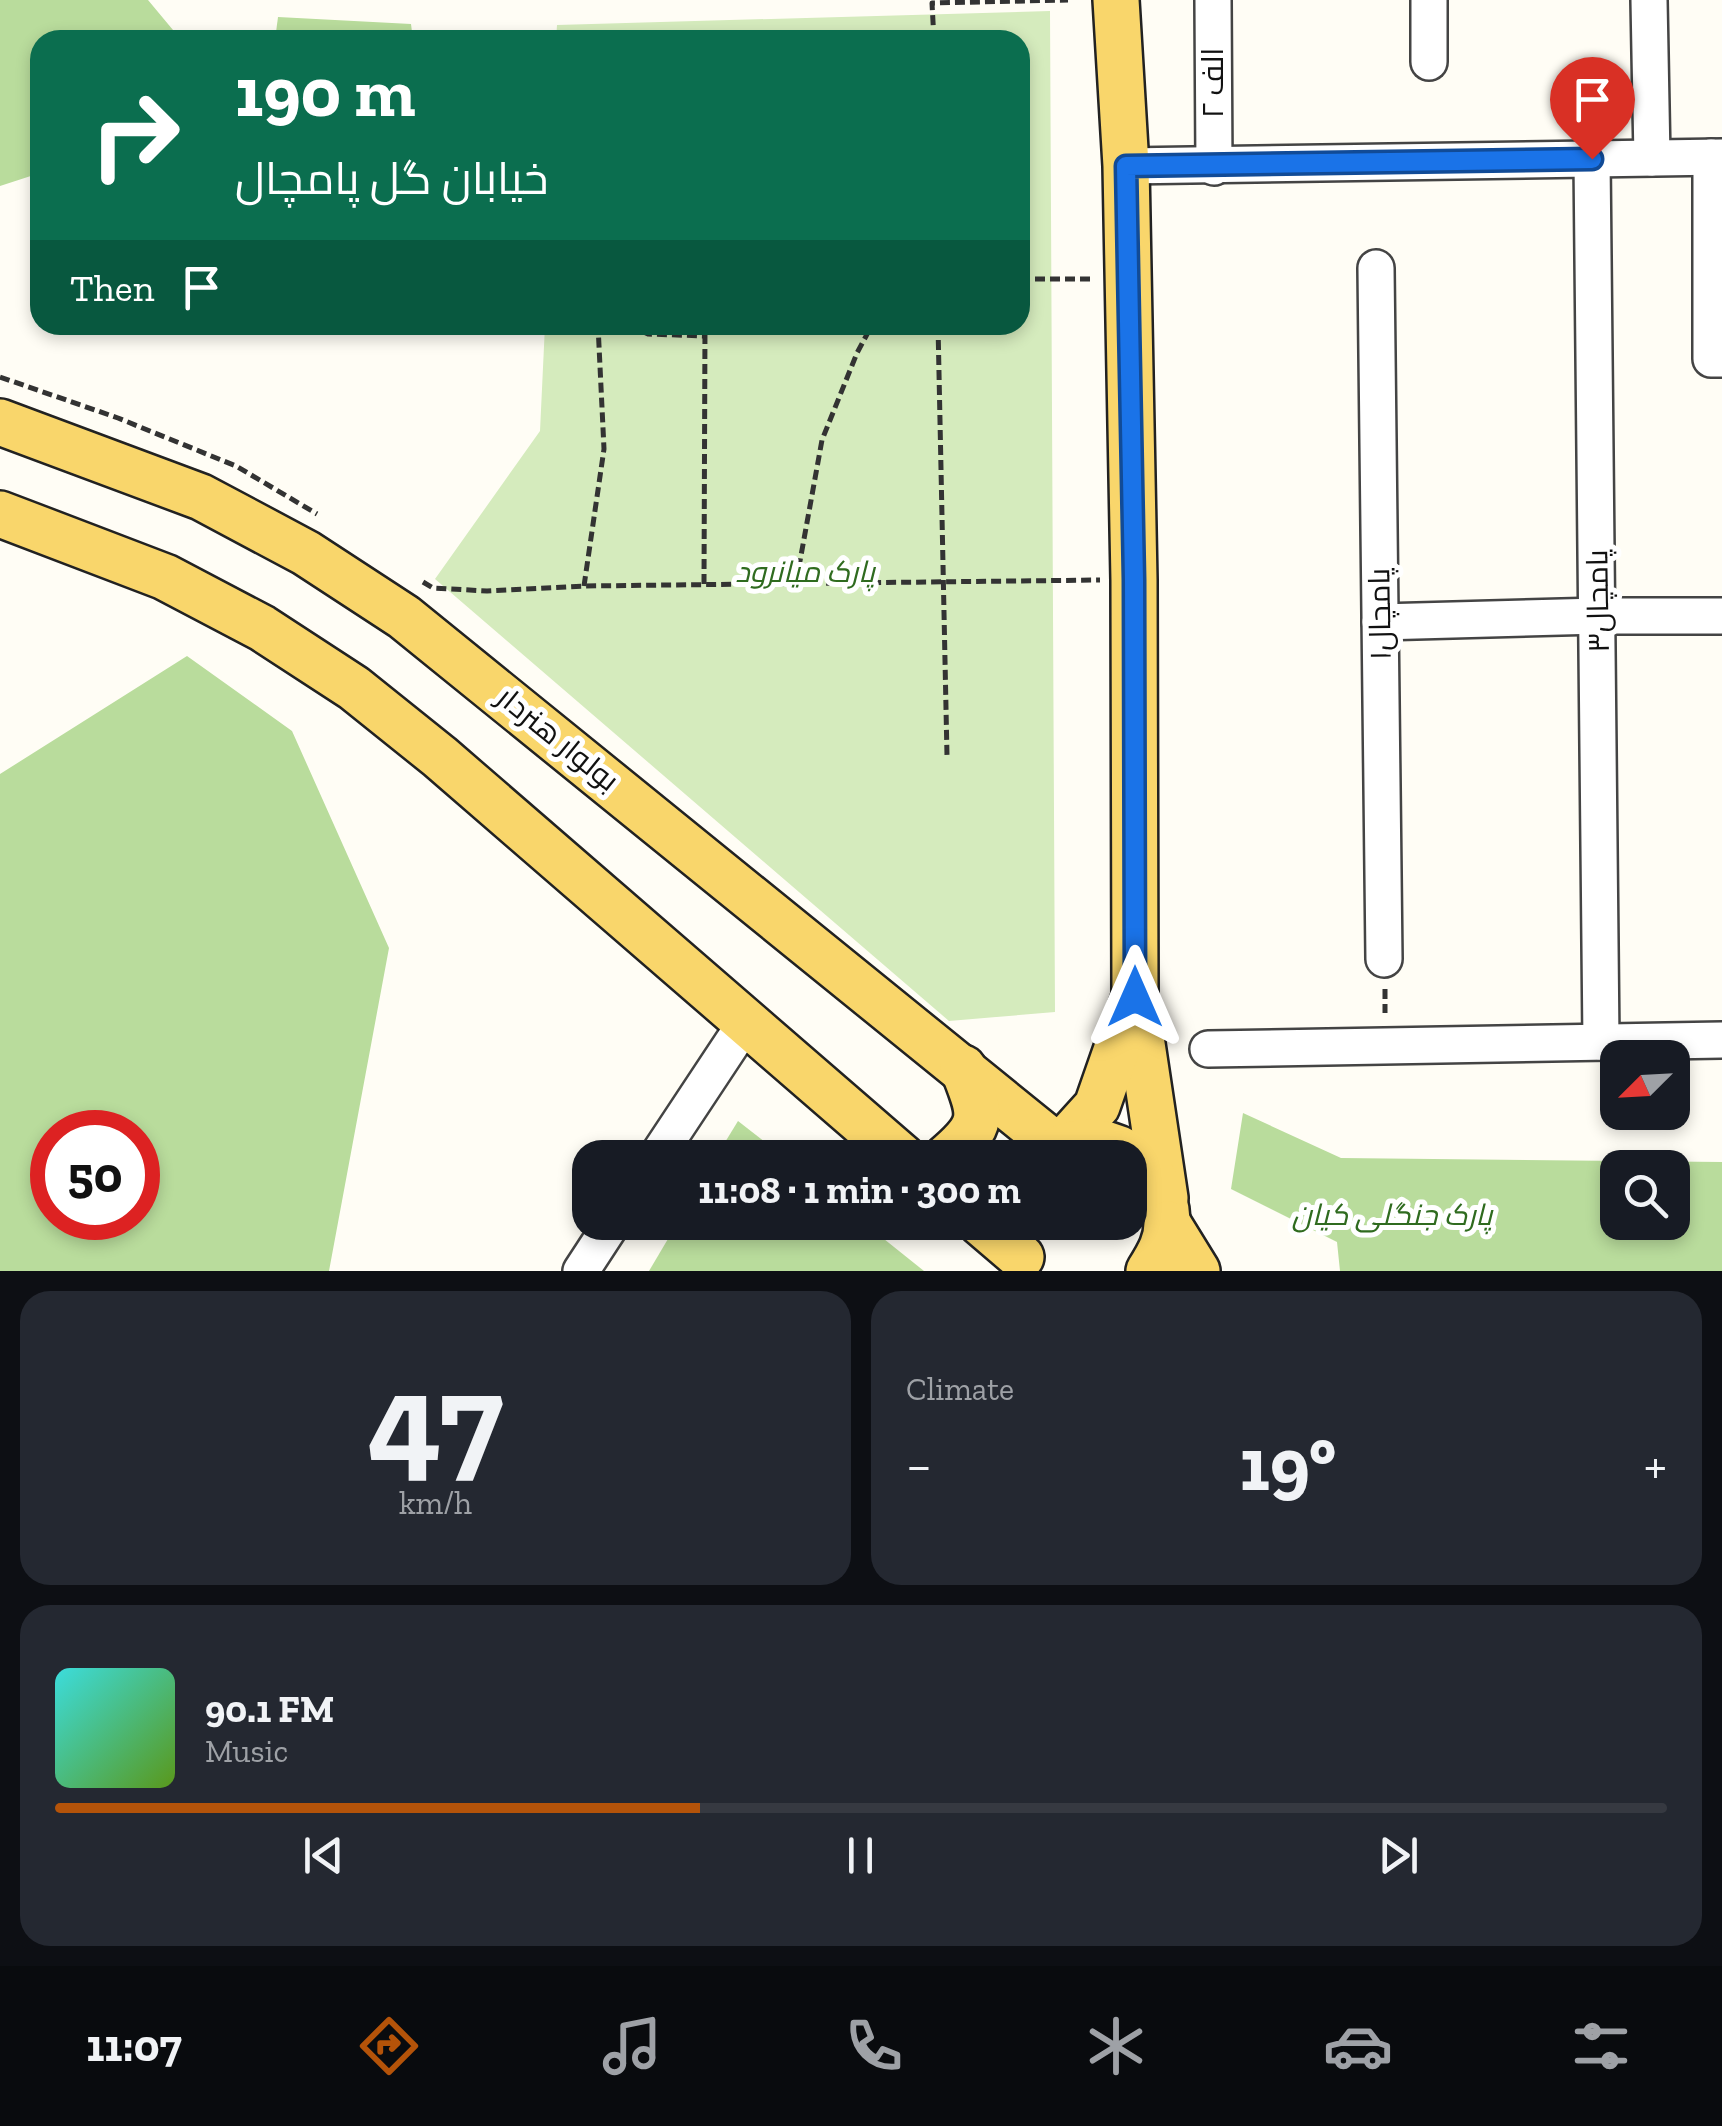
<!DOCTYPE html>
<meta charset="utf-8">
<style>
body{margin:0;font-family:"Zilla Slab",Cairo,serif;background:#242831;color:#f1f3f6;height:100vh;display:flex;flex-direction:column;font-size:38px;white-space:nowrap}
*{box-sizing:border-box;margin:0}
p{font-size:32px;color:#9ea1a6}
.icon{flex:none;width:55px;height:55px;fill:none;stroke:currentColor;stroke-width:2;stroke-linecap:round;stroke-linejoin:round}
.map{position:relative;height:1271px;overflow:hidden}
.details{display:flex;flex-direction:column;gap:20px;padding:20px;background:#0d0f14;flex:1}
.details>*{flex:none}
.top-card{position:absolute;left:30px;top:30px;width:1000px;height:305px;border-radius:30px;box-shadow:0 5px 15px #0003;background:#0b6e4f;color:#fff;overflow:hidden}
.needle{width:65px;rotate:246deg}
.controls{position:absolute;left:1600px;top:1040px;display:grid;gap:20px}
.controls a{display:grid;place-items:center;width:90px;height:90px;border-radius:20px;background:#171b24;box-shadow:0 5px 15px #0003;font-size:50px}
.speed{position:absolute;left:30px;top:1110px;display:flex;gap:20px;font-size:50px;font-weight:700;text-align:center}
.speed>*{display:grid;place-content:center;width:130px;height:130px;border-radius:50%;background:#171b24;box-shadow:0 5px 15px #0003;line-height:1}
.speed .limit{border:15px solid #d22;background:#fff;color:#111}
.pin{position:absolute;display:grid;place-items:center;width:85px;height:85px;color:#fff;margin:-102px -42px;border-radius:50% 50% 50% 0;rotate:-45deg;box-shadow:0 0 10px #0007}
.pin .icon{rotate:45deg}
.me{position:absolute;width:110px;margin:-55px;rotate:0deg;stroke-linejoin:round;filter:drop-shadow(0 0 8px #0008)}
.turn{display:flex;align-items:center;gap:35px;height:210px;padding:0 40px;font-size:45px}
.turn .icon{width:130px;height:130px;stroke-width:2.5}
.turn b{display:block;font-size:70px;line-height:85px}
.then{display:flex;align-items:center;height:95px;padding:0 40px;background:#0003;gap:20px;font-size:38px}
.big{font-size:75px;font-weight:700;line-height:1.1}
.details .tile{flex:1;display:flex;flex-direction:column;justify-content:center;gap:15px;min-width:0;padding:0 35px;border-radius:30px;background:#242831}
.details .dial{align-items:center;gap:0}
.dial b{font-size:130px;line-height:1}
.song{display:flex;align-items:center;gap:30px}
.cover{width:120px;height:120px;border-radius:15px;background:linear-gradient(135deg,hsl(180 70% 55%),hsl(90 70% 35%))}
.played{height:10px;border-radius:5px;background:linear-gradient(90deg,#b45309 40%,#363941 40%)}
.keys{display:flex;justify-content:space-around;direction:ltr}
.heat{display:flex;justify-content:space-between;align-items:center;font-size:55px;direction:ltr}
.details .tiles{flex:1;display:grid;gap:20px;grid-template-columns:1fr 1fr}
.tile:last-child{grid-column:span 2}
.trip{position:absolute;left:572px;top:1140px;width:575px;height:100px;border-radius:30px;background:#171b24;box-shadow:0 5px 15px #0003;font-weight:700;line-height:100px;text-align:center}
.tab-bar{display:flex;height:160px;justify-content:space-around;align-items:center;background:#090b0e;color:#9ea1a6}
.tab-bar .icon{width:70px;height:70px}
.tab-bar .current{color:#b45309}
.tab-bar b{font-size:45px;color:#f1f3f6}
.map>svg:first-child{display:block}
</style>
<div class="map">
<svg width="1722" height="1271" viewBox="0 0 1722 1271">
<rect width="100%" height="100%" fill="#fffdf5"/>
<!-- green -->
<path fill="#d5ebbd" d="M1050,11L1055,1012L949,1021L435,579L540,431L545,325H1020V40H556L557,25Z"/>
<!-- forest -->
<g fill="#b9dc9c" fill-rule="evenodd">
<path d="M0,0H148L178,36L175,40H40V173L0,186Z"/>
<path d="M278,17L411,24L413,40H275Z"/>
<path d="M187,656L292,731L389,948L329,1271H0V774ZM52,1132H138V1218H52Z"/>
<path d="M1243,1113L1341,1158L1722,1162V1271H1340L1337,1242L1231,1189ZM1618,1168H1672V1222H1618Z"/>
<path d="M738,1121L784,1157H716Z"/>
<path d="M678,1222L864,1223L924,1271H649Z"/>
</g>
<g fill="none" stroke-linecap="round" stroke-linejoin="round">
<!-- minor casing -->
<g stroke="#444" stroke-width="40">
<g id="minor">
<path d="M1213,0L1214,167"/>
<path d="M1429,0V62"/>
<path d="M1649,0L1652,158"/>
<path d="M1711,157V359H1722"/>
<path d="M1592,159L1601,1042"/>
<path d="M1126,166L1722,157"/>
<path d="M1376,268L1384,959"/>
<path d="M1380,622L1599,616H1722"/>
<path d="M1208,1049L1722,1040"/>
<path d="M656,1158L746,1022"/>
<path d="M581,1271L613,1222"/>
</g>
</g>
<!-- major casing -->
<g stroke="#222" stroke-width="50">
<g id="major">
<path d="M1116,0L1126,166L1134,580L1135,997L1165,1198"/>
<path d="M0,422L201,497L306,553L404,617L1059,1148L1097,1106L1135,997"/>
<path d="M0,514L165,577L262,628L354,688L440,757L903,1158"/>
<path d="M1050,1154C1101,1121 1165,1162 1167,1220C1168,1240 1159,1255 1149,1271"/>
<path d="M946,1158C987,1123 981,1115 963,1068"/>
<path d="M980,1222L1021,1257"/>
<path d="M1168,1224L1197,1271"/>
</g>
</g>
<!-- path -->
<g stroke="#333" stroke-width="5" stroke-dasharray="10 5" stroke-linecap="butt">
<path d="M915,40L934,39"/>
<path d="M934,40L932,3L1068,0"/>
<path d="M1020,279H1095"/>
<path d="M629,325L648,334L705,336"/>
<path d="M938,325L947,756"/>
<path d="M0,377L118,418L236,466L317,514"/>
<path d="M423,582L433,588L487,591L584,586L1100,580"/>
<path d="M796,583L822,440L857,353L872,325"/>
<path d="M704,584L705,325"/>
<path d="M584,586L604,449L598,325"/>
<path d="M1385,989V1013"/>
</g>
<!-- minor -->
<use href="#minor" stroke="#fff" stroke-width="35"/>
<!-- major -->
<use href="#major" stroke="#f9d66b" stroke-width="45"/>
</g>
<g fill="none" stroke-linecap="round" stroke-linejoin="round">
<!-- route casing -->
<g stroke="#114b97" stroke-width="25">
<path id="route" d="M1135,997L1134,580L1126,166L1592,159"/>
</g>
<!-- route -->
<use href="#route" stroke="#1a73e8" stroke-width="18"/>
</g>
<g text-anchor="middle" stroke-width="10" stroke-linejoin="round" paint-order="stroke">
<!-- street labels -->
<g font-size="30" fill="#111" stroke="#fff">
<text transform="translate(1213 83) rotate(-90)" y="10">۲ الف</text>
<text transform="translate(1598 601) rotate(-91)" y="10">پامچال۳</text>
<text transform="translate(1380 614) rotate(-91)" y="10">پامچال۱</text>
<text transform="translate(558 739) rotate(39)" y="10">بولوار هنردار</text>
</g>
<!-- park labels -->
<g font-size="30" font-style="italic" fill="#2f6b1f" stroke="#fff">
<text x="805" y="582">پارک میانرود</text>
<text x="1392" y="1225">پارک جنگلی کیان</text>
</g>
</g>
</svg>
<div class="controls">
<a><svg class="needle" viewBox="-14 -14 28 28"><path d="M0-13l5 13h-10z" fill="#e53935"/><path d="M0 13l5-13h-10z" fill="#9ea1a6"/></svg></a>
<a><svg class="icon" aria-label="search" viewBox="0 0 24 24"><circle cx="10" cy="10" r="6"/><path d="M15 15l6 6"/></svg></a>
</div>
<div class="speed"><div class="limit">50</div></div>
<div class="pin" style="left:1592px;top:159px;background:#d93025"><svg class="icon" aria-label="arrive" viewBox="0 0 24 24"><path d="M6 21V4h12l-3 4 3 4H6"/></svg></div>
<svg class="me" style="left:1135px;top:997px" viewBox="-20 -20 40 40"><path d="M0-17L14 15 0 8-14 15z" fill="#1a73e8" stroke="#fff" stroke-width="4"/></svg>
<div class="trip">11:08 · 1 min · 300 m</div>
<div class="top-card">
<div class="turn"><svg class="icon" aria-label="right" viewBox="0 0 24 24"><path d="M7 20v-9h11M14 6l5 5-5 5"/></svg><div><b>190 m</b>خیابان گل پامچال</div></div>
<div class="then">Then<svg class="icon" aria-label="arrive" viewBox="0 0 24 24"><path d="M6 21V4h12l-3 4 3 4H6"/></svg></div>
</div>
</div>
<section class="details">
<div class="tiles">
<div class="tile dial"><b>47</b><p>km/h</p></div>
<div class="tile"><p>Climate</p>
<div class="heat"><a>−</a><b class="big">19°</b><a>+</a></div>
</div>
<div class="tile">
<div class="song"><i class="cover"></i><div><b>90.1 FM</b><p>Music</p></div></div>
<div class="played"></div>
<div class="keys"><svg class="icon" aria-label="previous" viewBox="0 0 24 24"><path d="M18 5L8 12l10 7zM5 5v14"/></svg><svg class="icon" aria-label="pause" viewBox="0 0 24 24"><path d="M8 5v14M16 5v14"/></svg><svg class="icon" aria-label="next" viewBox="0 0 24 24"><path d="M6 5l10 7-10 7zM19 5v14"/></svg></div>
</div>
</div>
</section>
<nav class="tab-bar">
<b>11:07</b>
<svg class="icon current" aria-label="directions" viewBox="0 0 24 24"><path d="M12 3l9 9-9 9-9-9zM9 14v-3h6M13 9l2 2-2 2"/></svg>
<svg class="icon" aria-label="music" viewBox="0 0 24 24"><path d="M9 18V5l10-2v13"/><circle cx="6" cy="18" r="3"/><circle cx="16" cy="16" r="3"/></svg>
<svg class="icon" aria-label="phone" viewBox="0 0 24 24"><path d="M5 4h4l2 5-3 2q2 4 5 5l2-3 5 2v4C11 20 4 13 5 4z"/></svg>
<svg class="icon" aria-label="climate" viewBox="0 0 24 24"><path d="M12 3v18M4 7l16 10M4 17L20 7"/></svg>
<svg class="icon" aria-label="car" viewBox="0 0 24 24"><path d="M5 17H2v-5l4-1 3-4h7l3 4 3 1v5h-3M9 17h6M6 11h13"/><circle cx="7" cy="17" r="2"/><circle cx="17" cy="17" r="2"/></svg>
<svg class="icon" aria-label="filters" viewBox="0 0 24 24"><path d="M4 7h16M4 17h16"/><circle cx="9" cy="7" r="2"/><circle cx="15" cy="17" r="2"/></svg>
</nav>
